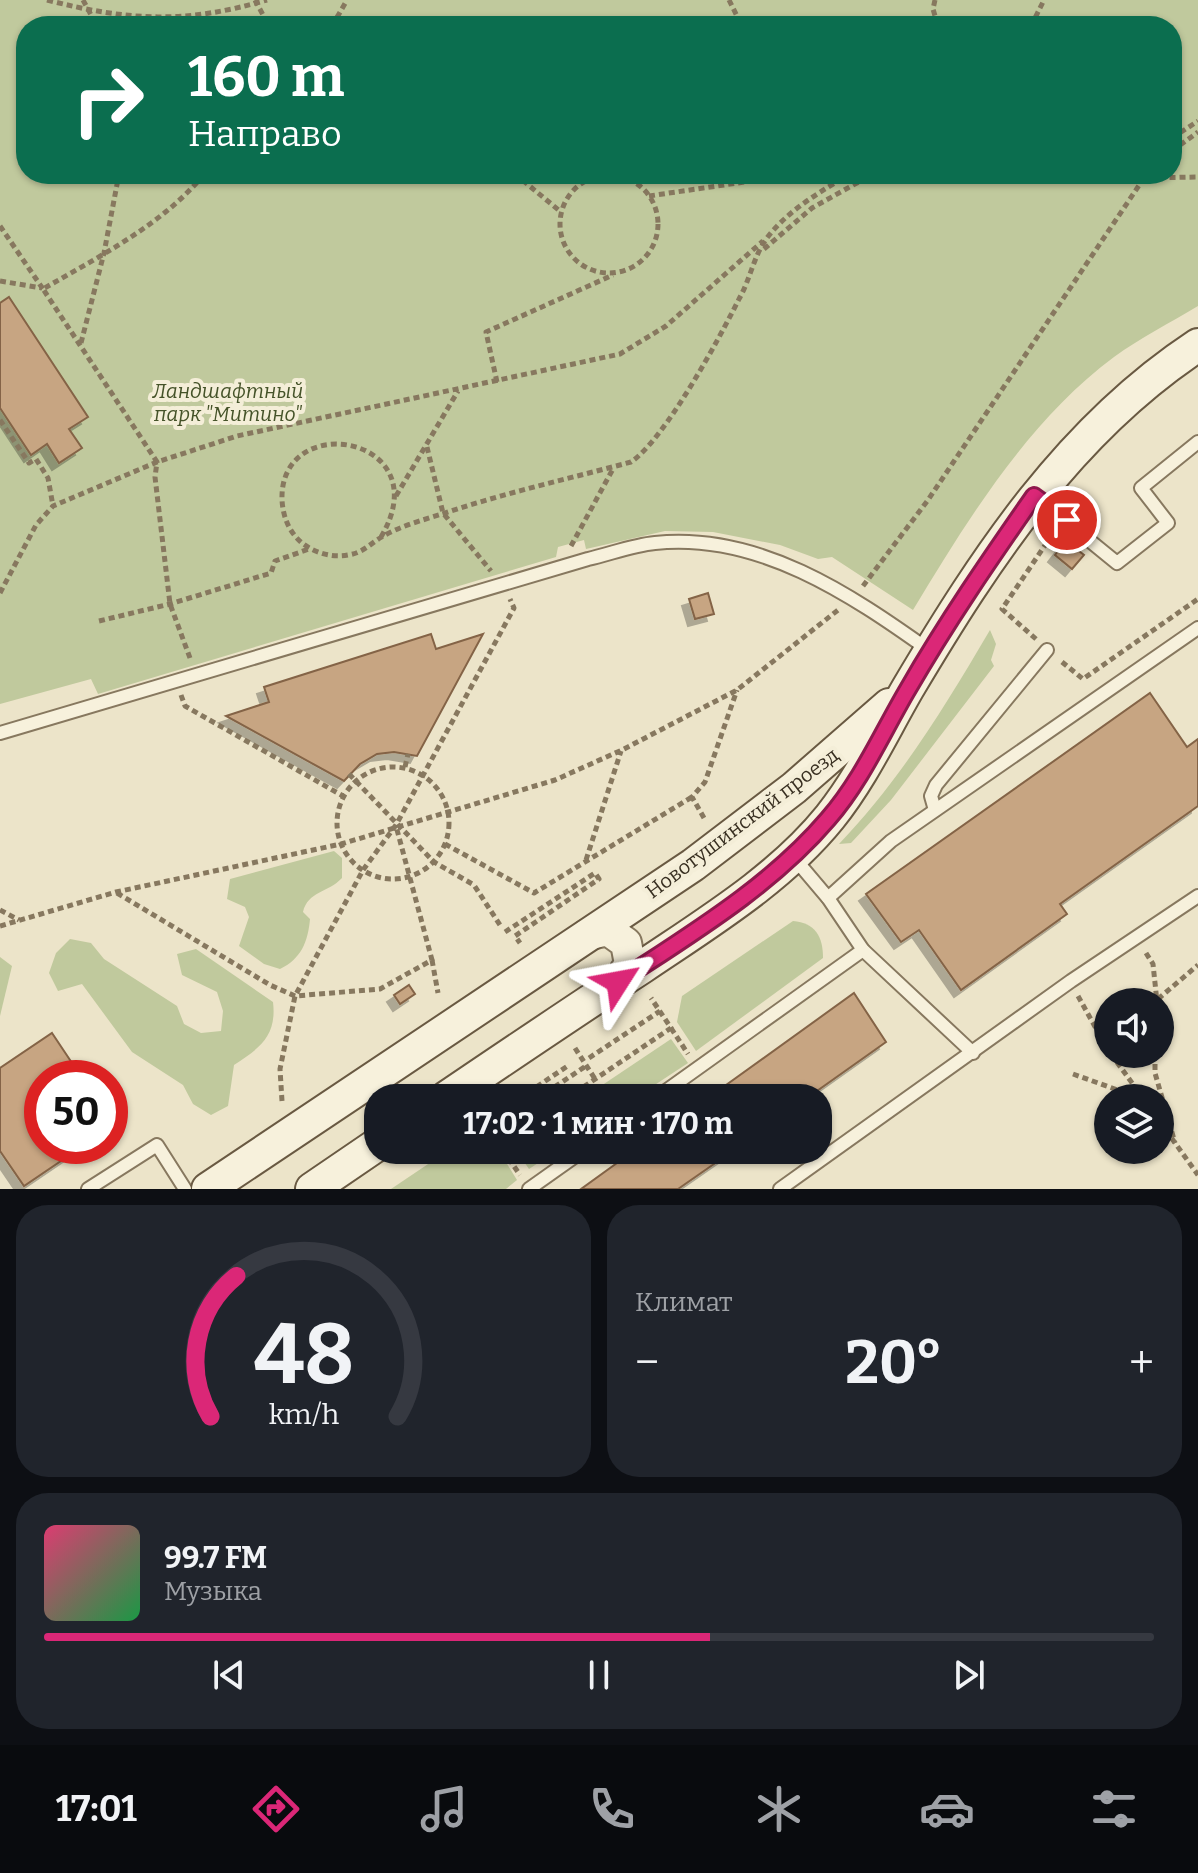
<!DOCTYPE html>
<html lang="ru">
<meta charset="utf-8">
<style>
body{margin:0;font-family:Bitter,serif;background:#20242c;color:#f1f3f6;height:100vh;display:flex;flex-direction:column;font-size:30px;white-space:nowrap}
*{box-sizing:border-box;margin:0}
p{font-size:26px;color:#9ea1a6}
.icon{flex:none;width:44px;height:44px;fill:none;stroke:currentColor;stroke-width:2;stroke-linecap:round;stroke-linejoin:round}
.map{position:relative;height:1189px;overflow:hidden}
.panel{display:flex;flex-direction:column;gap:16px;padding:16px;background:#0d0f14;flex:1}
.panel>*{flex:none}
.banner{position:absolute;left:16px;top:16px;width:1166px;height:168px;border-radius:32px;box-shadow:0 2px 6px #0004;background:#0b6e4f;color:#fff;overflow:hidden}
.fabs{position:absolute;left:1094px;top:988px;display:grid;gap:16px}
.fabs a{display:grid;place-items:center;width:80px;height:80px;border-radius:50%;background:#171b24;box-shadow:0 2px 6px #0004;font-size:40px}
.speed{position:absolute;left:24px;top:1060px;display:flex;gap:16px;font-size:40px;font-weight:700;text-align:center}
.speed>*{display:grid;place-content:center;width:104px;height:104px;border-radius:50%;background:#171b24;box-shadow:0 2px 6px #0004;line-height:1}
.speed .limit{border:12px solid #d22;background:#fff;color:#111}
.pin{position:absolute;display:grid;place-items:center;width:68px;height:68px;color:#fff;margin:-34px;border:4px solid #fff;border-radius:50%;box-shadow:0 2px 8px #0007}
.me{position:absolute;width:88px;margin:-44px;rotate:56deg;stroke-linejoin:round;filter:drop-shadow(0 0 6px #0008)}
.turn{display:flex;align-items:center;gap:28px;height:168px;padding:0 40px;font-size:36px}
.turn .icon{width:104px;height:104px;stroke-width:2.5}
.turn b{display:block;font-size:56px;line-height:68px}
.big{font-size:60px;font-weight:700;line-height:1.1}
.panel .tile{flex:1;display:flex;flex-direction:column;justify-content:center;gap:12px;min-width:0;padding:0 28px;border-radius:32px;background:#20242c}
.panel .dial{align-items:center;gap:0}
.dial svg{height:208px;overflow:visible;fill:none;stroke:#363941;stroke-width:7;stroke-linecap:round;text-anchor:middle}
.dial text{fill:#f1f3f6;stroke:none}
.song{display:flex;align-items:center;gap:24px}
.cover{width:96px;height:96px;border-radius:12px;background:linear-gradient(135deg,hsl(340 70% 55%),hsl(140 70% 35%))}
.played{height:8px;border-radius:4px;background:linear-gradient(90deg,#db2777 60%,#363941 60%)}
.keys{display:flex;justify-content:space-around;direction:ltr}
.heat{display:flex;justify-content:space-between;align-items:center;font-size:44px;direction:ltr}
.panel .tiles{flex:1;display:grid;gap:16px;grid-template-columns:1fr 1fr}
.tile:last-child{grid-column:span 2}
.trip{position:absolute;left:364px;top:1084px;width:468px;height:80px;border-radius:32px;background:#171b24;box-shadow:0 2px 6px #0004;font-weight:700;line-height:80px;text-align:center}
.menu{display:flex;height:128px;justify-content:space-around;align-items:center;background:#090b0e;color:#9ea1a6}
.menu .icon{width:56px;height:56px}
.menu .on{color:#db2777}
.menu b{font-size:36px;color:#f1f3f6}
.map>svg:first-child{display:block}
</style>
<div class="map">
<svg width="1198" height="1189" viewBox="0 0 1198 1189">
<defs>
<filter id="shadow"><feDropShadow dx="-7" dy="7" stdDeviation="0" flood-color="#0004"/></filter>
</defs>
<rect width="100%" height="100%" fill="#ece4c9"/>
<!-- green -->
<g fill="#c0c99d" fill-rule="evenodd">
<path d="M0,0H1198V306C1170,323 1140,338 1114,357C1028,421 968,519 913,610L832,557L818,559L780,545L713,532L665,531L586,549L584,540L558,547L556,557L98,694L91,679L0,704ZM26,26H1172V174H26Z"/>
<path d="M990,630L996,644L991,660L994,666L891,800L851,843L839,844C901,779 944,708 990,630Z"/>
<path d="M334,851L342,858V878C328,893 308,891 303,912L310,919C308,942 301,959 280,969L264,964L239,946L249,917L245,907L227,899L230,879Z"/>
<path d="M793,921C815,923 823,936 823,958L696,1051L677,1022L682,996Z"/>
<path d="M70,939L91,943L104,959L177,1006L184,1024L201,1033L221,1031L223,1011L217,992L182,975L177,954L196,949L273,1002C277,1036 260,1048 234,1065L228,1106L211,1115L193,1104L183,1085L132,1052L82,984L58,991L49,973L56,953Z"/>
<path d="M0,957L12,966L0,1016Z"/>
<path d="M671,1039L688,1063L635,1098H583Z"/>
<path d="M465,1150L499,1151L517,1180L506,1189H391L443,1154Z"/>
<path d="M516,1150H558L529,1169Z"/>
</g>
<!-- building -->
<g fill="#c7a582" stroke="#846446" stroke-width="2" filter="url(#shadow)">
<path d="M9,297L88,417L69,429L82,448L59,463L47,444L31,455L0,408V303Z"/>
<path d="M1066,541L1084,555L1072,569L1055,555Z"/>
<path d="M708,593L714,614L695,619L689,599Z"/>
<path d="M431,634L436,649L483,634L417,756L394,752L377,754L360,764L344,781L226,716L269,702L264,687Z"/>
<path d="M1150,693L1187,747L1198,739V806L1060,904L1067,914L961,990L919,930L901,942L866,894Z"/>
<path d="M409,985L415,994L400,1004L394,995Z"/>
<path d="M854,993L886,1042L807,1098H708Z"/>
<path d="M52,1033L82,1078H42V1146H83L24,1186L0,1151V1068Z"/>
<path d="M110,1108L122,1120L110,1128Z"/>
<path d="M635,1150H734L678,1189H581Z"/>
</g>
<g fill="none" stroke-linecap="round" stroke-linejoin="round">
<!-- service casing -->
<g stroke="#87785f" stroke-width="16">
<g id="service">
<path d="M1036,497L1117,563L1168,523L1141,488L1198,442"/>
<path d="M0,733L588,559C610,554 633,545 655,543C758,532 850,594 930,651"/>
<path d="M935,810L931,796L936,785L1047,650"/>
<path d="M795,859L828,898L863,950L973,1053"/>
<path d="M828,898L891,841L1198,628"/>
<path d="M656,1098L863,950"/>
<path d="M88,1189L157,1145L185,1189"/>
<path d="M529,1189L584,1150"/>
<path d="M780,1189L1071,981L1198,896"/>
</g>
</g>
<!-- tertiary casing -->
<g stroke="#87785f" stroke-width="34">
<path id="tertiary" d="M587,935L608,930L626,943L630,964L618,982"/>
</g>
<!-- secondary casing -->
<g stroke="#695942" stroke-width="36">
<g id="secondary">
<path d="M446,1098C511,1054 576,1010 642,967C707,923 780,879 830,817C862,777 883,731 908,688C986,557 1069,430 1198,345"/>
<path d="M208,1189L693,865L794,788L889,705"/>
<path d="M312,1189L378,1144"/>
</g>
</g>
<!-- path -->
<g stroke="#87785f" stroke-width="5" stroke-dasharray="6 4" stroke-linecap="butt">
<path d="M47,0C129,21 185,24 267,0"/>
<path d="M83,0L97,26"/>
<path d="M255,0L269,26"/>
<path d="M729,0L742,26"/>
<path d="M935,0L933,9L938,26"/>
<path d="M340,18L349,26"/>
<path d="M332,26L347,0"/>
<path d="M1031,26L1044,0"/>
<path d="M1172,138L1198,121"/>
<path d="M1172,151L1198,132"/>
<path d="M515,174L561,212"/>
<path d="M1142,174L1144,178L1198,177"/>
<circle cx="609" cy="224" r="49"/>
<path d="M649,196L799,174"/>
<path d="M0,226L43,289"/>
<path d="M764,249L812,208L873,174"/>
<path d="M0,281L42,288"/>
<path d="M81,343L104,253L119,174"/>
<path d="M497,382L486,332L613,275"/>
<path d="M0,420L29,463L36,459L48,478L53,506"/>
<path d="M427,447L443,513L491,571"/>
<path d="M396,496L458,391"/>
<path d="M381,537C441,436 279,408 282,500C283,517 289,532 302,543C315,553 332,558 348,555C362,553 369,545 380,538C397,527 423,520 442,514C504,493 568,479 631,462C665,439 719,339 739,299C750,280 754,255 767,238C787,211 821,191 850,174"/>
<path d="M571,546L614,467"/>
<path d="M863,586L928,500L1144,178"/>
<path d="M0,593L36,525L53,506L157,462L237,436L620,354L666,326L763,241"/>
<path d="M99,621L170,604L271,573L275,561L309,549"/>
<path d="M1036,639L1002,609L1054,532"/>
<path d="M190,658L170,604L155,477L157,462L43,289C98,257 164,224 204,174"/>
<path d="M1062,662L1083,679L1198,599"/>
<path d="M181,695L185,706L343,796"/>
<circle cx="393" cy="823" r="56"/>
<path d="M405,767L408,754"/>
<path d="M349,774L434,862L474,885L500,925"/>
<path d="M704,818L692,797L705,782L737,690"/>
<path d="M445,844L534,893L692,797"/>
<path d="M586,860L621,751"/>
<path d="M117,893L270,985L295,996L380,989L432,960L396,826"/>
<path d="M0,910L19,920"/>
<path d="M0,926L116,892L341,844L555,780L622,750L737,690L838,610"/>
<path d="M505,932L595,873L599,879L515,936L520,943"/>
<path d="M1146,953L1153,964L1157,1002"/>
<path d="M432,960L438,993"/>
<path d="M1078,996L1108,1050"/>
<path d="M1158,999L1198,965"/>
<path d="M671,1028L688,1054"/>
<path d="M575,1048L595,1079"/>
<path d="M1111,1054L1143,1098"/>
<path d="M1155,1054V1073L1175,1143"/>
<path d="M589,1058L660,1011"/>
<path d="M1073,1074L1140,1098"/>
<path d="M520,1098L569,1065"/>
<path d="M538,1098L586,1066"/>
<path d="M567,1098L671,1028L651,998"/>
<path d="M282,1101L280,1069L295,996L363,870L396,825L514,608L510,599"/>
<path d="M1160,1122L1198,1175"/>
<path d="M503,1150L520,1175"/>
</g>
<!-- service -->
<use href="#service" stroke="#f7f1dc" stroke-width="12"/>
<!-- tertiary -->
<use href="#tertiary" stroke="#f7f1dc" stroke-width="30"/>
<!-- secondary -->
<use href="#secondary" stroke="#f7f1dc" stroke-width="32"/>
</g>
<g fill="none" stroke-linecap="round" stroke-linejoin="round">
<!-- route casing -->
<g stroke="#8e194d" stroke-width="20">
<path id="route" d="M618,982C691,934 771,886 828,819C862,780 882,733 908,689C946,623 990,559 1034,496L1067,520"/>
</g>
<!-- route -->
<use href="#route" stroke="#db2777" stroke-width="14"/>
</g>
<g text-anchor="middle" stroke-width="8" stroke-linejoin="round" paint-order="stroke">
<!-- park labels -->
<g font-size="20" font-style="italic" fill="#455329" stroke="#f4eed8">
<text x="228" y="398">Ландшафтный<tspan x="228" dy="23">парк "Митино"</tspan></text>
</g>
<!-- street labels -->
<g font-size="20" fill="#382f21" stroke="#f4eed8">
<text transform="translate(742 823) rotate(-37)" y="7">Новотушинский проезд</text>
</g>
</g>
</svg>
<div class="fabs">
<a><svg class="icon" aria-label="sound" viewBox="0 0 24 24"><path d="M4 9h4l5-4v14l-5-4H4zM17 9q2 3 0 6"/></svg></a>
<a><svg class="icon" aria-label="layers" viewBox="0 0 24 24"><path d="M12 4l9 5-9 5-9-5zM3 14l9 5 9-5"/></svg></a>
</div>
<div class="speed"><div class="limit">50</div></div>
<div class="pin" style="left:1067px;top:520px;background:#d93025"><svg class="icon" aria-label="arrive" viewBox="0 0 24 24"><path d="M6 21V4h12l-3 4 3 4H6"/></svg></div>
<svg class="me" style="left:618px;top:982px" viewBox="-20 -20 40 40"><path d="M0-17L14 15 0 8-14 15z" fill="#db2777" stroke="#fff" stroke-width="4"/></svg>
<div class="trip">17:02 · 1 мин · 170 m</div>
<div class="banner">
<div class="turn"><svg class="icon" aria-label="right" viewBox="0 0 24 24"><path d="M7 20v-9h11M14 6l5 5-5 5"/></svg><div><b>160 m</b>Направо</div></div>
</div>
</div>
<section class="panel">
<div class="tiles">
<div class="tile dial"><svg viewBox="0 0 100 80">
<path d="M14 69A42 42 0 1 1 86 69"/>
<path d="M14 69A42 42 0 0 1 24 15" stroke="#db2777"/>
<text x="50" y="56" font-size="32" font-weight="700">48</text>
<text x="50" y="72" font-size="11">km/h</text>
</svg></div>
<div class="tile"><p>Климат</p>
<div class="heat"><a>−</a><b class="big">20°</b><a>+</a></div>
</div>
<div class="tile">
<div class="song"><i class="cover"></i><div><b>99.7 FM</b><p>Музыка</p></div></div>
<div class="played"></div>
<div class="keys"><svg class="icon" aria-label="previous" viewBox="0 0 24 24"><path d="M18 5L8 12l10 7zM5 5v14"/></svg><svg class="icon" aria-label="pause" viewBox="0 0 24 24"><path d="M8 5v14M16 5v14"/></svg><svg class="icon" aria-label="next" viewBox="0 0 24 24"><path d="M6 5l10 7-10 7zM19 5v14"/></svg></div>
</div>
</div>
</section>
<nav class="menu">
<b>17:01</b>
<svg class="icon on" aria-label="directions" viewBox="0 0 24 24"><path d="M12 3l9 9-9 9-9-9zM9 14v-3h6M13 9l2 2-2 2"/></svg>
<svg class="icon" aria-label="music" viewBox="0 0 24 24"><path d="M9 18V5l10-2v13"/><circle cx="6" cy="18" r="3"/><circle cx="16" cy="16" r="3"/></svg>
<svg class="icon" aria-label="phone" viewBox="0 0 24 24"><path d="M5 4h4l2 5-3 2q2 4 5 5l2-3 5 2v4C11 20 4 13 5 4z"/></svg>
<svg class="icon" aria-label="climate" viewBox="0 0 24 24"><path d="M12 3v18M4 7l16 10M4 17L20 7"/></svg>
<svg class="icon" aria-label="car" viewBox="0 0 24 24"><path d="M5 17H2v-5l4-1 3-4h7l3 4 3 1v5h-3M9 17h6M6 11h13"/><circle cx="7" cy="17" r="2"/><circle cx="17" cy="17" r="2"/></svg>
<svg class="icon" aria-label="filters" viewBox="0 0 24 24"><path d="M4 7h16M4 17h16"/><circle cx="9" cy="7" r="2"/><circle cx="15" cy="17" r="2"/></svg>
</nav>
